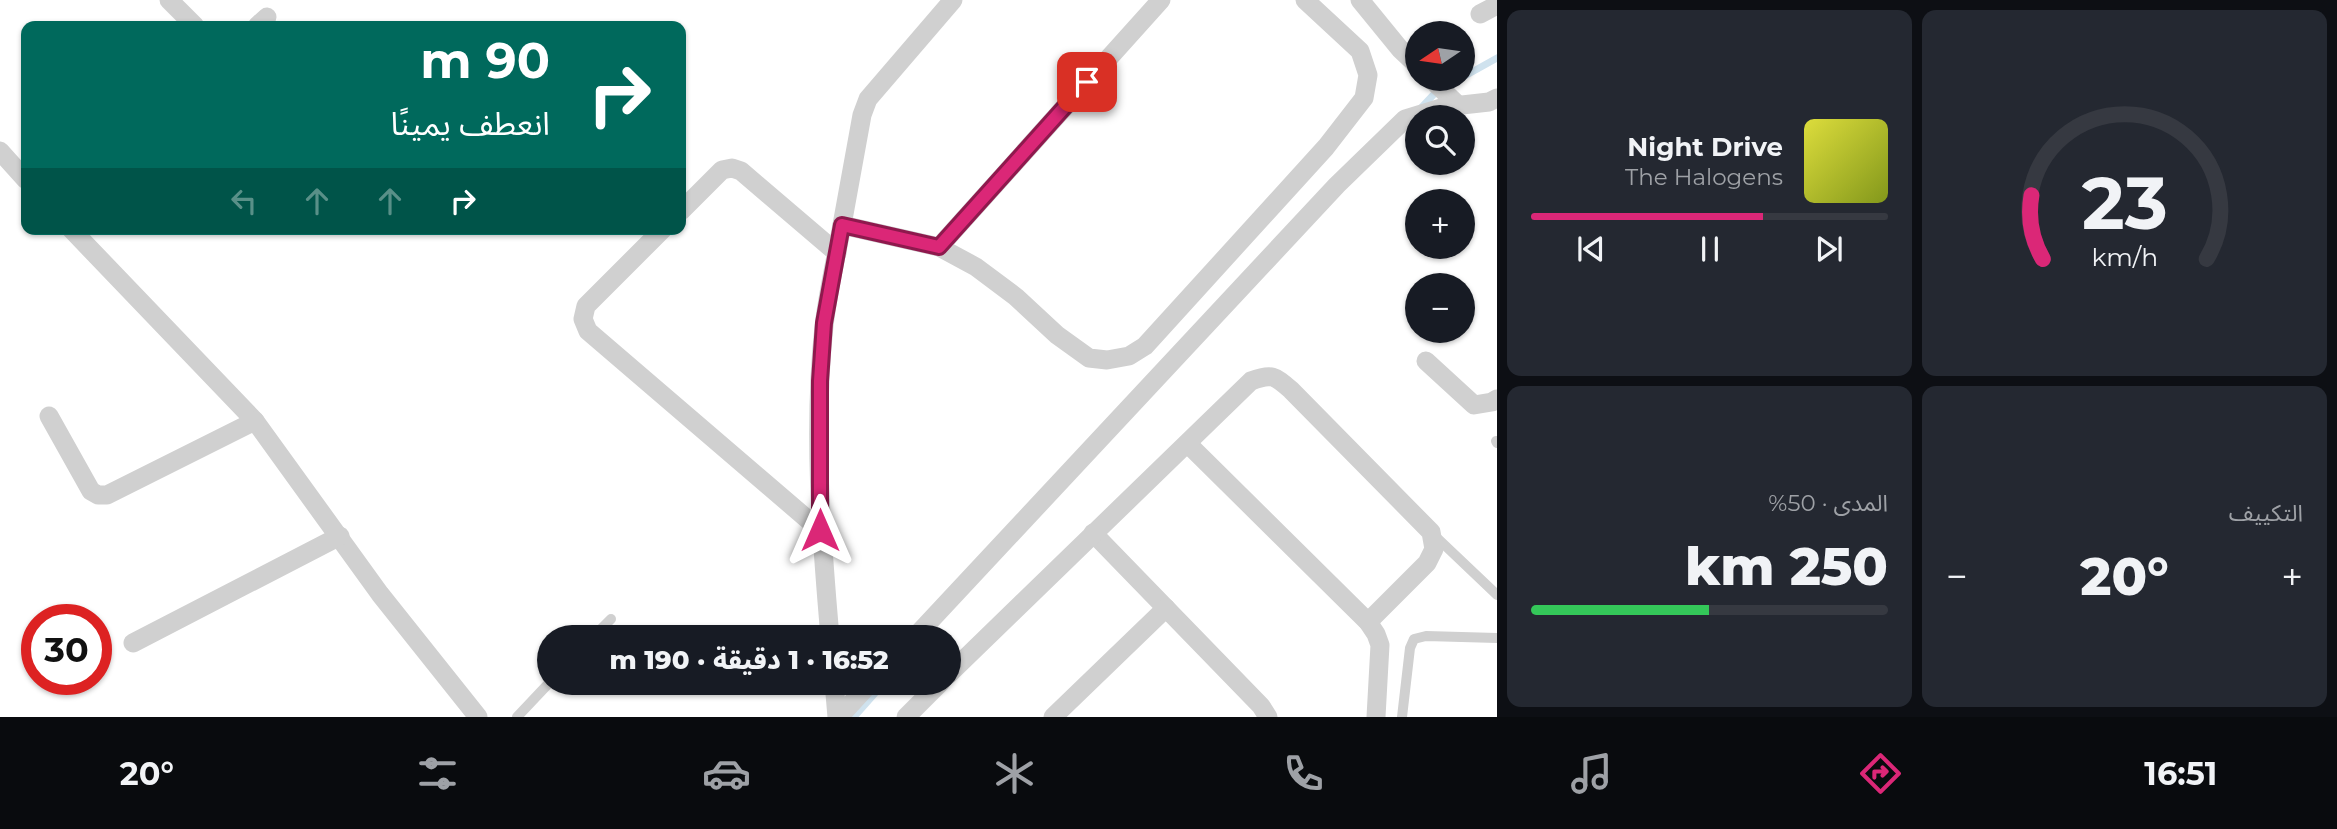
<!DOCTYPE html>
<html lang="ar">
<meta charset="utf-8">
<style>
body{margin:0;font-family:Montserrat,"Noto Sans Arabic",sans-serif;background:#242831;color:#f1f3f6;direction:rtl;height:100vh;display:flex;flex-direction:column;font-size:26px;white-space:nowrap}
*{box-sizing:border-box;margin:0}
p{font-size:23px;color:#9ea1a6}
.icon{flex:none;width:38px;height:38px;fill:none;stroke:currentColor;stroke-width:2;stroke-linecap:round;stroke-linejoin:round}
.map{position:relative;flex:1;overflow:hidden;direction:ltr}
.drawer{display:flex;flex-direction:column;gap:10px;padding:10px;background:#0d0f14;width:840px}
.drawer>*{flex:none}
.guide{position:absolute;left:21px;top:21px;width:665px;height:214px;border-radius:14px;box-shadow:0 2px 5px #0004;direction:rtl;background:#00695c;color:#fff;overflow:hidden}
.needle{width:46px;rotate:257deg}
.fabs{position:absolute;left:1405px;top:21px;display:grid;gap:14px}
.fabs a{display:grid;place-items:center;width:70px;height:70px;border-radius:50%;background:#171b24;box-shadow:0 2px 5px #0004;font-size:35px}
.speed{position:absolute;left:21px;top:604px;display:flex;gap:14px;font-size:35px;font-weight:700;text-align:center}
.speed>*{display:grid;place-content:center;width:91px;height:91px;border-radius:50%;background:#171b24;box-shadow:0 2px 5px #0004;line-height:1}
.speed .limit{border:10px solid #d22;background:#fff;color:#111}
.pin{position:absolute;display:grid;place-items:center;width:60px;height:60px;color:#fff;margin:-30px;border-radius:14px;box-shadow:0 4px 10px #0006}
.me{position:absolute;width:77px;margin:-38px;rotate:0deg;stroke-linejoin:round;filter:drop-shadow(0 0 5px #0008)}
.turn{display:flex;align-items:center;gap:24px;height:147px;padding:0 21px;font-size:32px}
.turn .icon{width:91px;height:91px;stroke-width:2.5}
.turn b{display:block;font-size:49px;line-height:60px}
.lanes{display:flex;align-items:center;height:66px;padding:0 21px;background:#0003;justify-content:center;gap:35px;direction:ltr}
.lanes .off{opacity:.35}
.big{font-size:52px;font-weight:800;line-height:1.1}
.drawer .tile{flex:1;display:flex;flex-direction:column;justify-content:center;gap:10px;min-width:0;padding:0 24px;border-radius:14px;background:#242831}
.drawer .dial{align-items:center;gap:0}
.dial svg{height:182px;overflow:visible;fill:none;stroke:#363941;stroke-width:7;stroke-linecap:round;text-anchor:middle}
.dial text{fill:#f1f3f6;stroke:none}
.song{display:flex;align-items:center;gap:21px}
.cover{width:84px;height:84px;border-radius:10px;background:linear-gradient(135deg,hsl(60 70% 55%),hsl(70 70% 35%))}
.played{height:7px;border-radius:4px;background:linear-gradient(90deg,#db2777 65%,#363941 65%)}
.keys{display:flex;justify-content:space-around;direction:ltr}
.heat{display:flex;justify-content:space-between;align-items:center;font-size:38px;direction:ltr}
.charge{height:10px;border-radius:5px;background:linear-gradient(90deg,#34c759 50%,#363941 0)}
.drawer .tiles{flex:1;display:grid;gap:10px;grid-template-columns:repeat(2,1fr)}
.trip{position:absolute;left:537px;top:625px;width:424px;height:70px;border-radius:35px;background:#171b24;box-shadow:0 2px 5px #0004;font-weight:800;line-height:70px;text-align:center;direction:rtl}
.tab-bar{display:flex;height:112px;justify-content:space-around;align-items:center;background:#090b0e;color:#9ea1a6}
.tab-bar .icon{width:49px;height:49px}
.tab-bar .on{color:#db2777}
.tab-bar b{font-size:32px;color:#f1f3f6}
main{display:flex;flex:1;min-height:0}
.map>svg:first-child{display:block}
</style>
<main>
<section class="drawer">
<div class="tiles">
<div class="tile dial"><svg viewBox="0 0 100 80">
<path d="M14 69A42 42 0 1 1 86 69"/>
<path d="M14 69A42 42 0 0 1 9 41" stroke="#db2777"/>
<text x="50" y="56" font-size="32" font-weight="700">23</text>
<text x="50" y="72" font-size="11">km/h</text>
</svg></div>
<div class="tile">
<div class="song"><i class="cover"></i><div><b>Night Drive</b><p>The Halogens</p></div></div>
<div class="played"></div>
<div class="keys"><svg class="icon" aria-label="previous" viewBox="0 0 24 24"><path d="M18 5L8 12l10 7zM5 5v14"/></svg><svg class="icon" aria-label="pause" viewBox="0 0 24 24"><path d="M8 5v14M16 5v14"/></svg><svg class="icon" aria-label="next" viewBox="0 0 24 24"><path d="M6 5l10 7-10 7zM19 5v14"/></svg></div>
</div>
<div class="tile"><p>التكييف</p>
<div class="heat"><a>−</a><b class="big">20°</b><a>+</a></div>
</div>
<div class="tile"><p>المدى · 50%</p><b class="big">250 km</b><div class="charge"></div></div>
</div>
</section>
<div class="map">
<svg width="1497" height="717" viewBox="0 0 1497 717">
<rect width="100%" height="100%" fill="#fff"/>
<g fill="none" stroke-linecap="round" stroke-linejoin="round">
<!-- stream -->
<g stroke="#cfe2ee" stroke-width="7">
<path d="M1463,77L1497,58"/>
<path d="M1421,108L1436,92L1459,79"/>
<path d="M854,717L885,682"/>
</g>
<!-- lane -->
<g stroke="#d0d0d0" stroke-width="10">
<path d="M1496,441L1497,443"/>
<path d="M1434,535L1497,595"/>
<path d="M593,637L611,619"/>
<path d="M517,717L550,682"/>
<path d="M1402,717L1410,648L1414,639L1426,636L1497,638"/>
</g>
<!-- street -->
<g stroke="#d0d0d0" stroke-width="19">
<path d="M169,0L195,26"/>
<path d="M1360,0L1400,49L1418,66"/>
<path d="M1480,14L1497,5"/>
<path d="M257,26L267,17"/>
<path d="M1431,79L1458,105"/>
<path d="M0,151L26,180"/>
<path d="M681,211L722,170L732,168L741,171L837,253"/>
<path d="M842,225L862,115L868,99L953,0"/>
<path d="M71,229L255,421L380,594L478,717"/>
<path d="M663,229L586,306L583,319L588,331L820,530"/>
<path d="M939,247L1161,0"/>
<path d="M1426,361L1474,405L1492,402L1497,399"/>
<path d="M49,416L91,491L98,495H107L255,421"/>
<path d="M1188,444L1368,622L1376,634L1380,645L1376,717"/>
<path d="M1093,533L1261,706L1268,717"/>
<path d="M830,637C821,534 813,429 824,326C828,292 836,258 842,225L939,247L976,267L1016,297L1057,335L1089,358L1107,360L1129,356L1145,346L1326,147L1364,98L1368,75L1360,51L1305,0"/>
<path d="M915,637L1337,185L1405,119L1444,107L1489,102L1497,98"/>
<path d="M133,643L340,536"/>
<path d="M948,675L1251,381C1272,373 1275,376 1291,390L1431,532L1434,549L1427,563L1368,622"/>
<path d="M834,682L837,717"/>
<path d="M839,717L871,682"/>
<path d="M906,717L941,682"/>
<path d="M1053,717L1166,608"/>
</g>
</g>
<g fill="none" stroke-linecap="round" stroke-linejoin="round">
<!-- route casing -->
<g stroke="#8e194d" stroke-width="18">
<path id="route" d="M820,530V381L824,323L842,225L939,247L1087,82"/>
</g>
<!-- route -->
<use href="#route" stroke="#db2777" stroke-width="12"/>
</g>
</svg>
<div class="fabs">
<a><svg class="needle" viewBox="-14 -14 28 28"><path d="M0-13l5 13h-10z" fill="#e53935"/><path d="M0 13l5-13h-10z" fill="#9ea1a6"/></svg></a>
<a><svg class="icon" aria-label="search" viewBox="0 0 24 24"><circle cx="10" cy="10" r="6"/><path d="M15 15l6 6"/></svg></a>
<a>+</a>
<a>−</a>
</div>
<div class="speed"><div class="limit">30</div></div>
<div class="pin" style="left:1087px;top:82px;background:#d93025"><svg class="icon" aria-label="arrive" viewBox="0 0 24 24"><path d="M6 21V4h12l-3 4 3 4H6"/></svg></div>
<svg class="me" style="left:820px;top:530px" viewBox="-20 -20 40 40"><path d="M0-17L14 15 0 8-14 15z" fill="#db2777" stroke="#fff" stroke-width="4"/></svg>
<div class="trip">16:52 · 1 دقيقة · 190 m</div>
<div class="guide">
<div class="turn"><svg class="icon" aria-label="right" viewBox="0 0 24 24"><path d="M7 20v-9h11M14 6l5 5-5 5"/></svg><div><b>90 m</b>انعطف يمينًا</div></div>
<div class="lanes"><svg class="icon off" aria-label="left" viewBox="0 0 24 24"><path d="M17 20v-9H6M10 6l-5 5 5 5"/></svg><svg class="icon off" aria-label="ahead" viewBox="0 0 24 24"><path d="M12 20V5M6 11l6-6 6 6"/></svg><svg class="icon off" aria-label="ahead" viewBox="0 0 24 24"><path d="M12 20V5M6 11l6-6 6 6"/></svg><svg class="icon" aria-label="right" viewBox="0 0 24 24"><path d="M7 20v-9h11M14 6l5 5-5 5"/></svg></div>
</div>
</div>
</main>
<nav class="tab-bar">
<b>16:51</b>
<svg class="icon on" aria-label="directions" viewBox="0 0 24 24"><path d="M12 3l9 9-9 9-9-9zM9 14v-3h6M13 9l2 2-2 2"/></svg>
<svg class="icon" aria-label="music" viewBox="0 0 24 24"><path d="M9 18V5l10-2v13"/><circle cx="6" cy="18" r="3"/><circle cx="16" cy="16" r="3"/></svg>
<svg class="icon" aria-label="phone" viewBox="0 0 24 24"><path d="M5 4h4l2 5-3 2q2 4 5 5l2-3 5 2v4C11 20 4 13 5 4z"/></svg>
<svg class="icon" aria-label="climate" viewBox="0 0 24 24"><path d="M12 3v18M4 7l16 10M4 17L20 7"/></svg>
<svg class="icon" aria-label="car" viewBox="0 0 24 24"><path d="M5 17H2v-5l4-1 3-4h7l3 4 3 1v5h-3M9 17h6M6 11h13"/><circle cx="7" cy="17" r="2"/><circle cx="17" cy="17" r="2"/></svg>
<svg class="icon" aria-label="filters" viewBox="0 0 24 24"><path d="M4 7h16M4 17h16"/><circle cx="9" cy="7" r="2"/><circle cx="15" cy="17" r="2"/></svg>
<b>20°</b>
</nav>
